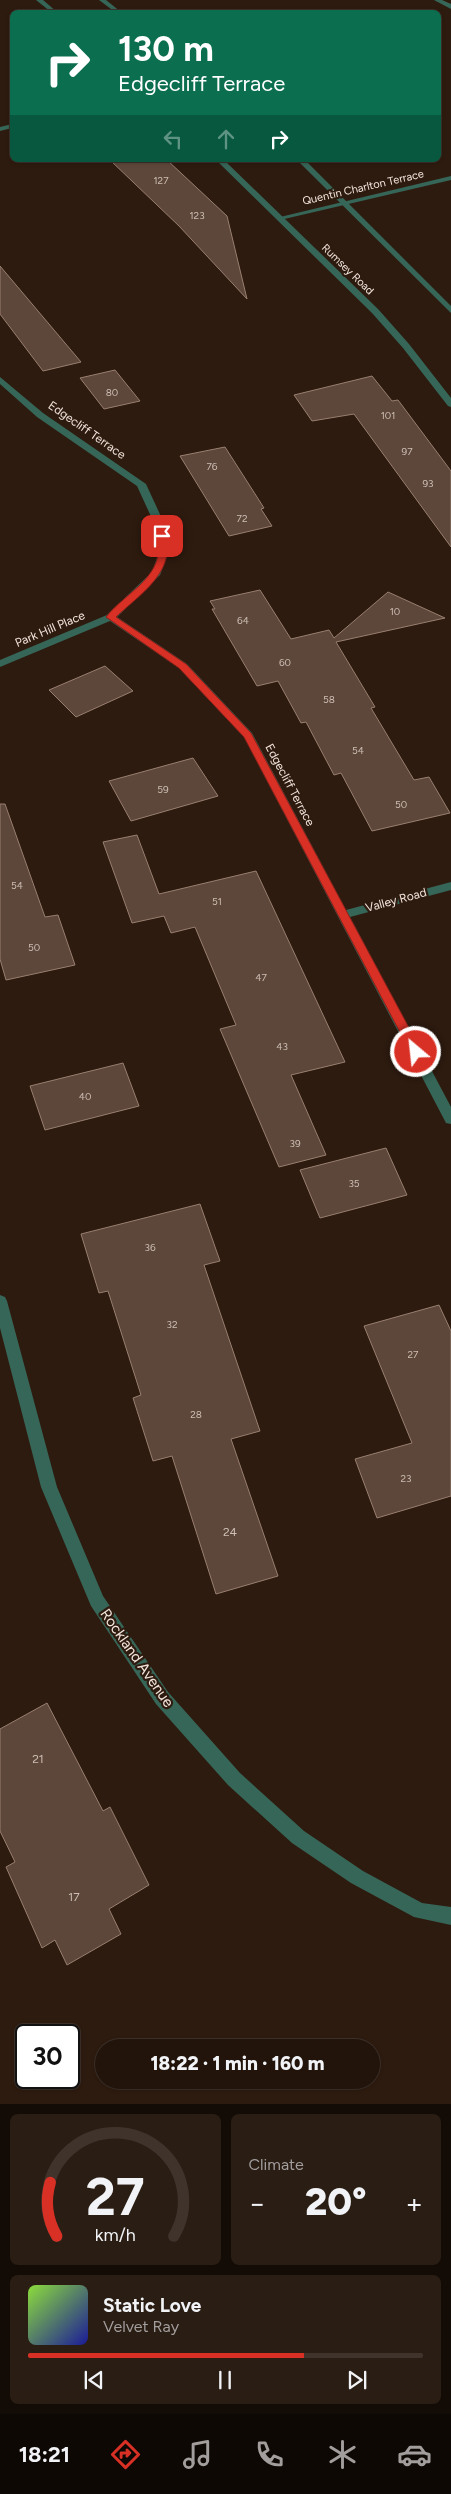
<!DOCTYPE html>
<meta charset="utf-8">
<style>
body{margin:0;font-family:Figtree,sans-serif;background:#2a1d14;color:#f1f3f6;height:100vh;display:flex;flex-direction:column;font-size:19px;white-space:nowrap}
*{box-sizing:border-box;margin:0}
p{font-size:16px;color:#a29e9d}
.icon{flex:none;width:28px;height:28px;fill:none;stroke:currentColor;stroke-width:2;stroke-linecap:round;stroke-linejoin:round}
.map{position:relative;height:2104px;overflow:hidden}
.panel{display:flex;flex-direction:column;gap:10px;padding:10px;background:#130b06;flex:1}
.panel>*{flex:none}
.banner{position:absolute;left:10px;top:10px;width:431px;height:152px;border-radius:8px;box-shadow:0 1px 4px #0004,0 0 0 1px #3f332c;background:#0b6e4f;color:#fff;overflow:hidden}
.speed{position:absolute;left:15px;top:2024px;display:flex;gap:10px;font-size:25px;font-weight:700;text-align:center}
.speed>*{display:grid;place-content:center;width:65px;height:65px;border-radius:50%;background:#22140b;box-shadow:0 1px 4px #0004,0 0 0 1px #3f332c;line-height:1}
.speed .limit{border:2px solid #111;border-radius:8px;background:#fff;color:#111}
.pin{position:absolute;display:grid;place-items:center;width:42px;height:42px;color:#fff;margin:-21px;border-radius:10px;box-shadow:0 2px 8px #0006}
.me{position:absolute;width:55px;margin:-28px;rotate:332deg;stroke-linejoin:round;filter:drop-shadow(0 0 4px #0008)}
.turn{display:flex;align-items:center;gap:18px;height:105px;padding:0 25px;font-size:22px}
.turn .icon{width:65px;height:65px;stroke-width:2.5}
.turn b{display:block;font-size:35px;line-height:42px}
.lanes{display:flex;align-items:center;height:48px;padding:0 25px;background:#0003;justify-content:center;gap:25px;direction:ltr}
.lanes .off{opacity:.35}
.big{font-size:38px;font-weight:800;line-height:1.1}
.panel .widget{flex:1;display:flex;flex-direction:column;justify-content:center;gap:8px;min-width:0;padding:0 18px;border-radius:8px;background:#2a1d14}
.panel .dial{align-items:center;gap:0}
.dial svg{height:130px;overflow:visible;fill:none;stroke:#3f332c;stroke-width:7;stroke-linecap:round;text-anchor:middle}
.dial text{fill:#f1f3f6;stroke:none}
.song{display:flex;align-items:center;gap:15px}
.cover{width:60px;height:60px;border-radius:8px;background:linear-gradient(135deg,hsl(90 70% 55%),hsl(240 70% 35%))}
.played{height:5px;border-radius:2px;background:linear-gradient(90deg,#d93025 70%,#3f332c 70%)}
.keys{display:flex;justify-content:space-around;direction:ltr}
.heat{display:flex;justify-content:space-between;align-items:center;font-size:28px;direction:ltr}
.panel .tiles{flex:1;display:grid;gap:10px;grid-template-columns:1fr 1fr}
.widget:last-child{grid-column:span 2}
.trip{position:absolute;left:95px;top:2039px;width:285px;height:50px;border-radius:25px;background:#22140b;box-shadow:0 1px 4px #0004,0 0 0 1px #3f332c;font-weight:800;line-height:50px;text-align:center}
.tabs{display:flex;height:80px;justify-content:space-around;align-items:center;background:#0e0804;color:#a29e9d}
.tabs .icon{width:35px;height:35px}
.tabs .active{color:#d93025}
.tabs b{font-size:22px;color:#f1f3f6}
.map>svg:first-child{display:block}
</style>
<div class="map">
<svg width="451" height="2104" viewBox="0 0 451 2104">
<rect width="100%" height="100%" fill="#2e1b0f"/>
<!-- building -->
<g fill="#5d473a" stroke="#987f70">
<path d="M110,160H167L227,216L247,299L179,226Z"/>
<path d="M0,266L81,362L43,371L0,314Z"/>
<path d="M115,370L140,401L104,409L80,378Z"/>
<path d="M372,376L392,401L398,400L451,471V547L354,414L312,421L294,395Z"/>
<path d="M225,447L264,508L261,509L272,526L229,536L180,456Z"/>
<path d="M260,590L291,639L329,630L334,638L388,592L445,618L336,642L375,707L371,708L414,780L429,777L450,813L372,831L341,773L334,775L306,722L301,723L278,681L257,686L212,609H215L210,601Z"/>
<path d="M105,666L133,691L76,717L49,690Z"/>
<path d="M193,758L218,796L131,821L109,781Z"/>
<path d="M0,804H5L45,917L58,915L75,965L6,980L0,959Z"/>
<path d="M137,835L159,894L256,871L345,1062L291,1075L326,1155L279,1167L220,1029L236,1025L195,927L171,933L164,916L132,923L103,842Z"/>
<path d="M123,1063L139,1106L45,1130L30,1086Z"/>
<path d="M386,1148L407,1195L320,1218L300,1170Z"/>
<path d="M200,1204L220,1261L204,1265L260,1431L231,1439L278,1576L216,1594L172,1456L153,1461L133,1398L141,1395L108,1291L99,1293L81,1234Z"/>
<path d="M439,1305L451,1331V1496L377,1518L355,1459L412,1443L364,1326Z"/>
<path d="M47,1703L103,1811L110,1807L149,1885L109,1909L121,1934L67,1965L55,1940L42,1948L6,1867L15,1862L0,1831V1729Z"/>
</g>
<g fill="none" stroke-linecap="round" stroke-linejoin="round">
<!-- minor -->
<g fill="#366658" fill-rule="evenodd">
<path d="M434,0H442L451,4V9Z"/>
<path d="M12,124V128L0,131V127Z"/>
<path d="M451,176V180L280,220L276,218Z"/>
<path d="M0,377L43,413L146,484L164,523L170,549L160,575L117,617L187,664L252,733L346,910L451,882V890L350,917L451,1107V1124L446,1123L244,737L179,668L110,621L0,667V660L107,615L152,572L160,549L154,523L137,486L37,417L0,384Z"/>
<path d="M0,1295L5,1297L7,1301L57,1487L103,1596L168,1692L240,1773L304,1831L363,1871L422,1903L451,1907V1925L414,1917L351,1883L292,1843L228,1785L156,1704L91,1606L41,1487L0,1328Z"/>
</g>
<!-- tertiary -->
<g fill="#366658" fill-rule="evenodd">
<path d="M36,0H43L57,12H51Z"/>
<path d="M99,0H106L121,12H115Z"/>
<path d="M216,160H224L378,309L409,344L451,398V407L448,406L403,348L372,313Z"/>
<path d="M297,160H305L451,306V313Z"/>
</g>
</g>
<!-- route -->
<path fill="#d93025" stroke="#8d1f18" d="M162,533L166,536C175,573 140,594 116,617L186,664L251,733L422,1052L420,1055H412L244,737L179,668L106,617C128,590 167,576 157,536Z"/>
<g text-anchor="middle" stroke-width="4.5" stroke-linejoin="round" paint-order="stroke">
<!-- number labels -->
<g font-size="10" fill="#cebeb4">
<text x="161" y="184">127</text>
<text x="197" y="219">123</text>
<text x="112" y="396">80</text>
<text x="388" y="419">101</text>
<text x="407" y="455">97</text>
<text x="212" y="470">76</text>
<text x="428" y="487">93</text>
<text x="242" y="522">72</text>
<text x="395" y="615">10</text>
<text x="243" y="624">64</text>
<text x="285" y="666">60</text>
<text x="329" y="703">58</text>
<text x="358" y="754">54</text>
<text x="163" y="793">59</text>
<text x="401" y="808">50</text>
<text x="17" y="889">54</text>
<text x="217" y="905">51</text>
<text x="34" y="951">50</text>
<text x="261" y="981">47</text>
<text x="282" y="1050">43</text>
<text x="85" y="1100">40</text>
<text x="295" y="1147">39</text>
<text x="354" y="1187">35</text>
<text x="150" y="1251">36</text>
<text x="172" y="1328">32</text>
<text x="413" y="1358">27</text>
<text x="196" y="1418">28</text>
<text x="406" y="1482">23</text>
</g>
<!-- far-street labels -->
<g font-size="11" fill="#f3e5dd" stroke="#2e1b0f">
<text transform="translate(363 187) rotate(-13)" y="4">Quentin Charlton Terrace</text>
<text transform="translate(348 269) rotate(44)" y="4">Rumsey Road</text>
</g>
<!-- street labels -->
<g font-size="12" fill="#f3e5dd" stroke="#2e1b0f">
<text transform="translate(87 430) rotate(35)" y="4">Edgecliff Terrace</text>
<text transform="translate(50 629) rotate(-23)" y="4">Park Hill Place</text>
<text transform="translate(290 785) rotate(62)" y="4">Edgecliff Terrace</text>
<text transform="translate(396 900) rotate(-15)" y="4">Valley Road</text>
</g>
<!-- near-number labels -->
<g font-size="12" fill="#cebeb4">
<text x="230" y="1536">24</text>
<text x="38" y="1763">21</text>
<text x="74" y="1901">17</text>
</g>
<!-- near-street labels -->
<g font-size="15" fill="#f3e5dd" stroke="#2e1b0f">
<text transform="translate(137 1658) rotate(55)" y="5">Rockland Avenue</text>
</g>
</g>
</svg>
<div class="speed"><div class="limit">30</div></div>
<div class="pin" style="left:162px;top:536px;background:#d93025"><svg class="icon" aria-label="arrive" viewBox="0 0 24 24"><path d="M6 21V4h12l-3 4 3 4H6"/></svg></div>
<svg class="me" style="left:416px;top:1052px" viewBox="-20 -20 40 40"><circle r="17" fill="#d93025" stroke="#fff" stroke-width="3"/><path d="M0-11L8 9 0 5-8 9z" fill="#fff"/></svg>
<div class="trip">18:22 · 1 min · 160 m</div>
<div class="banner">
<div class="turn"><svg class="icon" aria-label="right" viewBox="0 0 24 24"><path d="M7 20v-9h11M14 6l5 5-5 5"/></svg><div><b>130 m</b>Edgecliff Terrace</div></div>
<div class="lanes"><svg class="icon off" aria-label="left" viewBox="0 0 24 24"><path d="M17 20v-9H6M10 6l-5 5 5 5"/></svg><svg class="icon off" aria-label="ahead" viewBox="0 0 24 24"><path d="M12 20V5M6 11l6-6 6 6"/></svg><svg class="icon" aria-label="right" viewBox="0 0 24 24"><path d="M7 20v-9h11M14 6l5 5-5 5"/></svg></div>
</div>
</div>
<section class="panel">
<div class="tiles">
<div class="widget dial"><svg viewBox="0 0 100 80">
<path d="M14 69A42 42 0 1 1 86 69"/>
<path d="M14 69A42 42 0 0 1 10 36" stroke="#d93025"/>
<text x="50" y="56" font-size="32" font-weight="700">27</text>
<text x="50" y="72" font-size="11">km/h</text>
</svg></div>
<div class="widget"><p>Climate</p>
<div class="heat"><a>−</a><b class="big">20°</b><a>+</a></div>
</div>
<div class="widget">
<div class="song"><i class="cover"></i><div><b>Static Love</b><p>Velvet Ray</p></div></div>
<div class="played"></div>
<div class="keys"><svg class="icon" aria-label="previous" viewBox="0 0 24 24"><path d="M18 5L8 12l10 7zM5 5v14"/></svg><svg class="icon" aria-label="pause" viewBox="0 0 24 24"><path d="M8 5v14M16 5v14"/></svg><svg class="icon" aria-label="next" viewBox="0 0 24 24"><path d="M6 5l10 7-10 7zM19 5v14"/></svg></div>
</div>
</div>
</section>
<nav class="tabs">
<b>18:21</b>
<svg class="icon active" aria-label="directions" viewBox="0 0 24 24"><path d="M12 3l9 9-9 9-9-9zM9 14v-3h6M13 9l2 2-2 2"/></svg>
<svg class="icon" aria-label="music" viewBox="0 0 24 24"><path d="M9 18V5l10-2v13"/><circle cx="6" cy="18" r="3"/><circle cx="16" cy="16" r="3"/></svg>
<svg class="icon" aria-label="phone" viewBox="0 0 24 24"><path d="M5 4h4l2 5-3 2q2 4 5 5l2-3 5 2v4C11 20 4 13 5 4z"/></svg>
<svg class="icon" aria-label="climate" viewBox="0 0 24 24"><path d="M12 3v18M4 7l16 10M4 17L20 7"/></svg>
<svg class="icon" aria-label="car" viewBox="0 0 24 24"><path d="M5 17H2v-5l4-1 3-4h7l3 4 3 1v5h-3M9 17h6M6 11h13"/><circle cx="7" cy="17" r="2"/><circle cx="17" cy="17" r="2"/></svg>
</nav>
